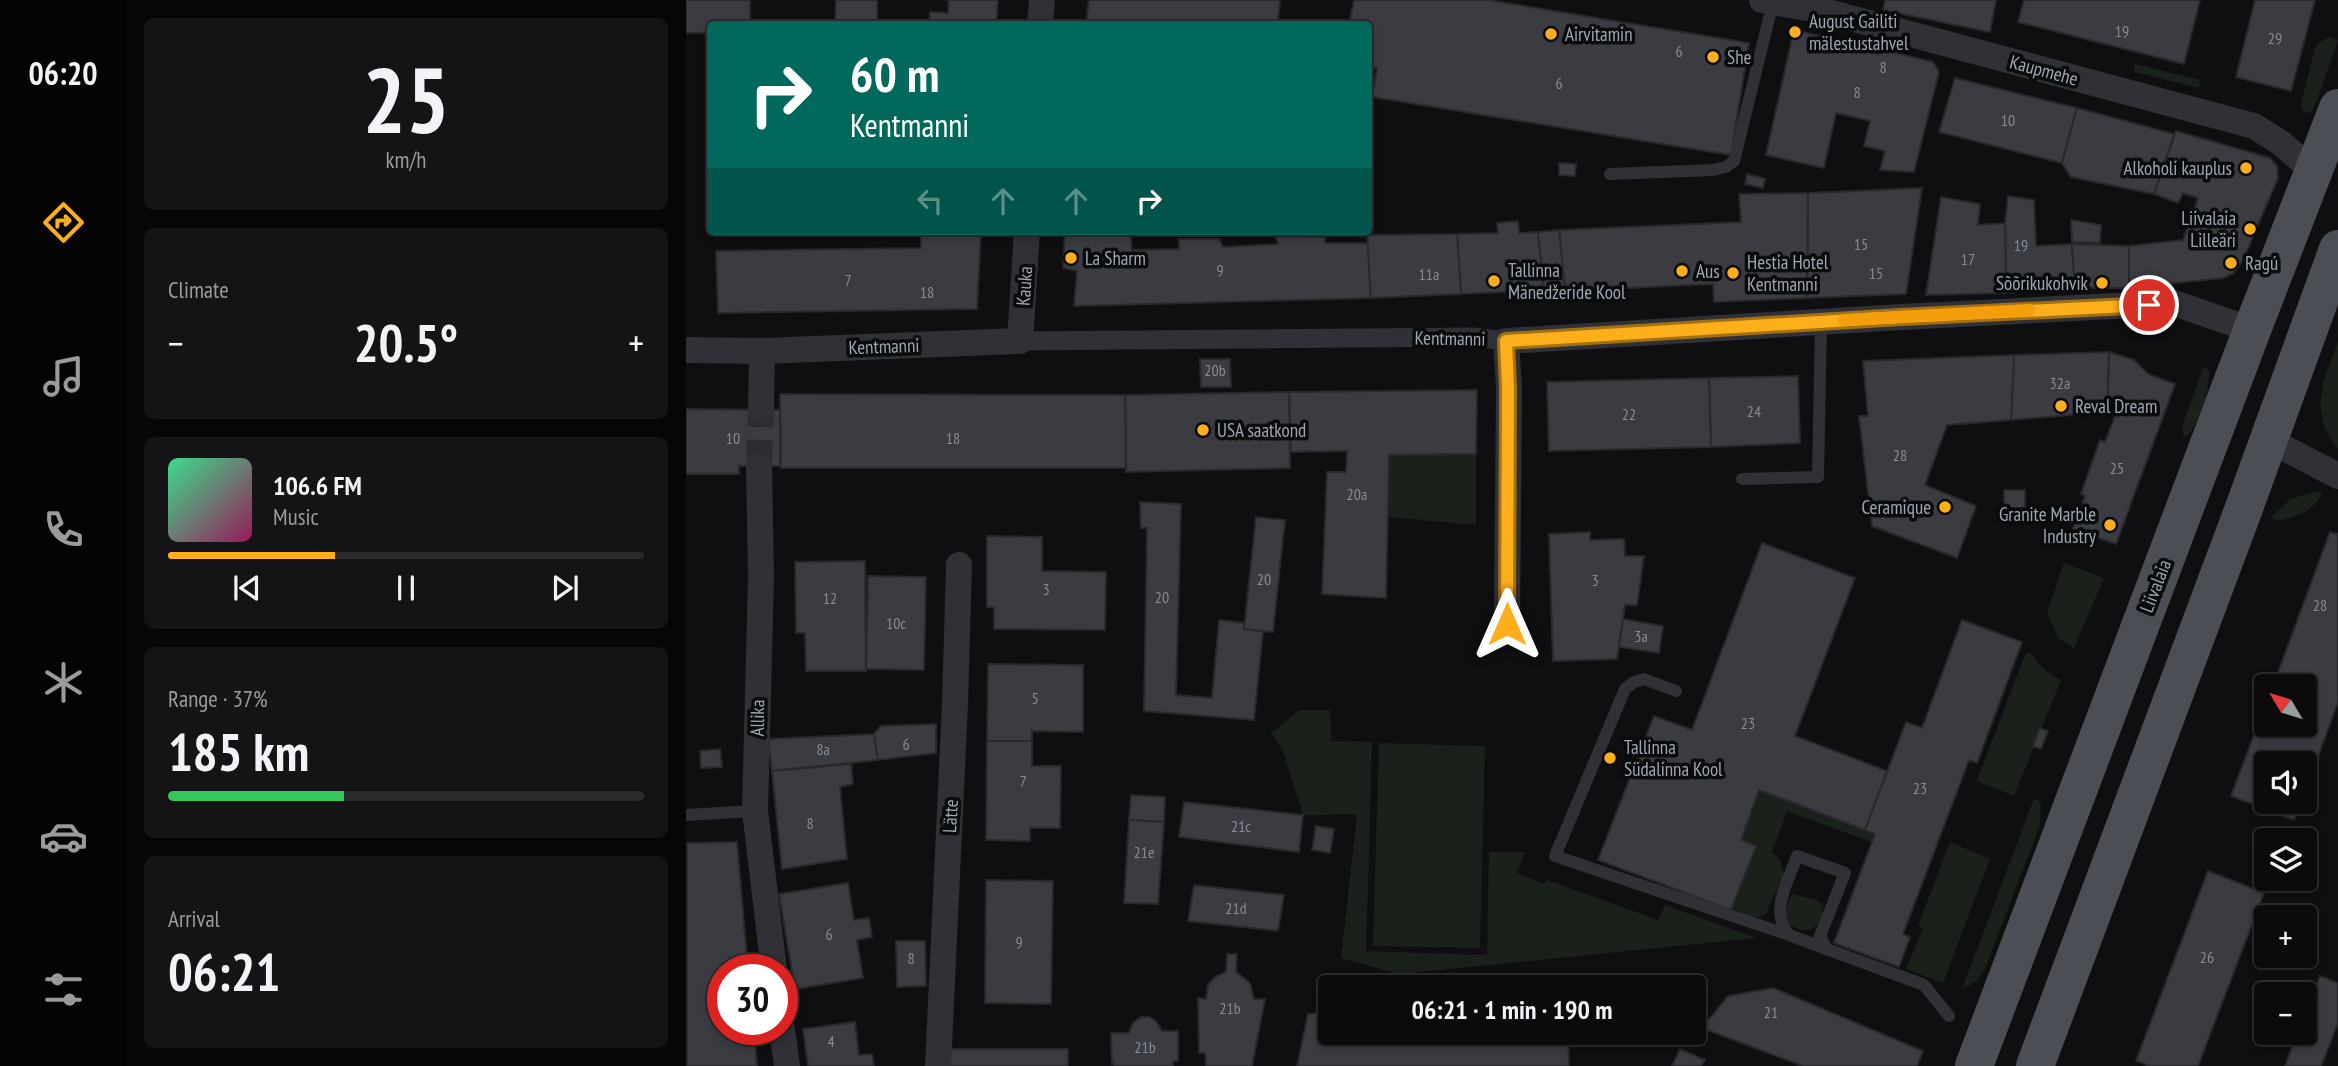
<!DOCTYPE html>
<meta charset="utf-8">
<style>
body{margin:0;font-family:"PT Sans Narrow",sans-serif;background:#141416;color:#f1f3f6;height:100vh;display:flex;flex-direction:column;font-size:26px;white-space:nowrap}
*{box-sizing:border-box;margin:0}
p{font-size:23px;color:#9a9b9d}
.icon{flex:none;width:38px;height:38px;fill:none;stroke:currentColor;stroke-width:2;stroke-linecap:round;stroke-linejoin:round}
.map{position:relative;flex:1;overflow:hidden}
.side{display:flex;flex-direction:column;gap:18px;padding:18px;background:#060607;width:560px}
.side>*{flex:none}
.banner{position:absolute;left:21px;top:21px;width:665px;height:214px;border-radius:7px;box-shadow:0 4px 10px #0003,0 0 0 2px #2b2b2e;background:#00695c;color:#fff;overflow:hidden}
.needle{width:46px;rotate:308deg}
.tools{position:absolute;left:1568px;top:674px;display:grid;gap:14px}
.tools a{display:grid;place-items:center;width:63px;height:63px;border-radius:7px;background:#0b0b0d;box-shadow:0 4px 10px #0003,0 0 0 2px #2b2b2e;font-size:35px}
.speed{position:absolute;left:21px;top:954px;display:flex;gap:14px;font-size:35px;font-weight:700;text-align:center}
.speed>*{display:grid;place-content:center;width:91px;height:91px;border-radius:50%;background:#0b0b0d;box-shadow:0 4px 10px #0003,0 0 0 2px #2b2b2e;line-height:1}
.speed .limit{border:10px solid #d22;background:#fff;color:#111}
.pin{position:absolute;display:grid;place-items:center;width:60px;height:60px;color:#fff;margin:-30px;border:4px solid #fff;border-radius:50%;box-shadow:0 2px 7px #0007}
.me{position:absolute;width:77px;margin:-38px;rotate:0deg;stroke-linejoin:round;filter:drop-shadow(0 0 5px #0008)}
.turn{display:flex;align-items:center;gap:24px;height:147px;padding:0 28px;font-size:32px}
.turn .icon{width:91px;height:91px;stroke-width:2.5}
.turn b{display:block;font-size:49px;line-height:60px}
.lanes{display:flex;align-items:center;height:66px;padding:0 28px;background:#0003;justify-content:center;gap:35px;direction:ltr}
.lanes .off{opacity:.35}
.big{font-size:52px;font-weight:800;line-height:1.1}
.side .widget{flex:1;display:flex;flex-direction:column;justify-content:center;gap:10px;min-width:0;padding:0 24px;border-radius:10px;background:#141416}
.side .dial{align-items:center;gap:0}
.dial b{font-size:91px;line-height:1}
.song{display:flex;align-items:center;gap:21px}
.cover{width:84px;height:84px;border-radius:10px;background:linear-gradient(135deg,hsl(150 70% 55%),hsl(330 70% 35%))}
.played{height:7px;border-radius:4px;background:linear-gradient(90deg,#fdae1b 35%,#2b2b2e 35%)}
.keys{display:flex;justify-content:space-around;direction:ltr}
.heat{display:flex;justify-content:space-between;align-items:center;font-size:38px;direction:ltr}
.charge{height:10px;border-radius:5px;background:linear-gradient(90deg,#34c759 37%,#2b2b2e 0)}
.trip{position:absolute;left:632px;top:975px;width:388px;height:70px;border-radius:7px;background:#0b0b0d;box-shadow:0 4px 10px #0003,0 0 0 2px #2b2b2e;font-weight:800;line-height:70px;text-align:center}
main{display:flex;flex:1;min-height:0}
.menu{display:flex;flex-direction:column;width:126px;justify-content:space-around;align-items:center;background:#040405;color:#9a9b9d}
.menu .icon{width:49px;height:49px}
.menu .selected{color:#fdae1b}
.menu b{font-size:32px;color:#f1f3f6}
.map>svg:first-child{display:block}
</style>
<main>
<nav class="menu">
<b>06:20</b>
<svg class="icon selected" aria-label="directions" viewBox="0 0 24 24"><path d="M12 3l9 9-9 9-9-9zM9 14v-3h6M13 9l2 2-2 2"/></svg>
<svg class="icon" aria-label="music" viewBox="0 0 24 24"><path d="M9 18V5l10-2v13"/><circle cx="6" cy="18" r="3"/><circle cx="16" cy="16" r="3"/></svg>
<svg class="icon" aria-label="phone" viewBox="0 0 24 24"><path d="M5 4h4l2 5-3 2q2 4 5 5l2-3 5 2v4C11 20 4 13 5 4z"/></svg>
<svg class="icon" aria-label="climate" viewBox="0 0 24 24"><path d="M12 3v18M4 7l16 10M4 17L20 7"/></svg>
<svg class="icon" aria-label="car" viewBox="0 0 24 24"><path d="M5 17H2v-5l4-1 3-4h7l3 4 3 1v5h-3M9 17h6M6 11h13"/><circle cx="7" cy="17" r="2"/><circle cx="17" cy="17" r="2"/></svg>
<svg class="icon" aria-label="filters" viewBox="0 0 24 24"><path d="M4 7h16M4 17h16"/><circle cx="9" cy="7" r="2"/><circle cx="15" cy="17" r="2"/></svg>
</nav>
<section class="side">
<div class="widget dial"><b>25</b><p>km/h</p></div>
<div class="widget"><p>Climate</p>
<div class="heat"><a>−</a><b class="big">20.5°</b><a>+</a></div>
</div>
<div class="widget">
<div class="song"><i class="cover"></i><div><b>106.6 FM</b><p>Music</p></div></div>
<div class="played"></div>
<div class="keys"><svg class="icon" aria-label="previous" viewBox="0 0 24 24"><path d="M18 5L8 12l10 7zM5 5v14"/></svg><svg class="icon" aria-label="pause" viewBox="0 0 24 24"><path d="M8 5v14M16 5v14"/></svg><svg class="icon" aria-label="next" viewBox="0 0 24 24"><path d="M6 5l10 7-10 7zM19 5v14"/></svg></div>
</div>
<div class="widget"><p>Range · 37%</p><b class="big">185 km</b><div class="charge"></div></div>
<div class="widget"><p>Arrival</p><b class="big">06:21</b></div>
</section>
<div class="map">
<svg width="1652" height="1066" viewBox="0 0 1652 1066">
<rect width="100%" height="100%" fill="#0f0f11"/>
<!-- green -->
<g fill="#1a211a">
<path d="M1643,37L1652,40L1631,100L1624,114L1617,110L1615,104L1629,48L1634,42Z"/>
<path d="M1449,64L1514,80L1513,88L1448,72Z"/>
<path d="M1652,342V449C1622,412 1637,381 1652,342Z"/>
<path d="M1517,368L1523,369C1523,393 1516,419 1500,437L1497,435V423Z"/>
<path d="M790,454V525L701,517L703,455Z"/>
<path d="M1627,492L1636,493C1629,511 1608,518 1590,521L1584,517L1605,499Z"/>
<path d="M1378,563L1418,578L1388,648L1372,638L1361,612Z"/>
<path d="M1341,653L1346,654C1354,667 1362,674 1375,680L1328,796L1291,781L1338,657Z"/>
<path d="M614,710H644L645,741L686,742L680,951L801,955L803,852H839L831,873L858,884L861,880L972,920L979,905L1071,938L713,974L655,958L671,815C652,812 636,817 617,815L597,751L585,733Z"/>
<path d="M693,743L799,746L794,948L687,946Z"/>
<path d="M1073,790L1189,834L1185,842L1101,811L1086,852L1094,860L1098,874L1080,913C1070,922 1057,913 1046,908L1069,846L1055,840Z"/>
<path d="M1351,799L1355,802L1354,825L1299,969C1293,978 1287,985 1276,989L1347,801Z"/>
<path d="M1264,842L1304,859L1257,983L1220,969L1237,928L1232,926Z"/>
<path d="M1106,894L1128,899L1137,905C1137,929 1120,938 1101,922L1100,907Z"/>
</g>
<!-- building -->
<g fill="#3b3c41" stroke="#29292d" stroke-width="2">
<path d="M0,0H64V24H24V33H0Z"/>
<path d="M150,0H191V24H149Z"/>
<path d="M259,0H312L310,24H243L244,12L262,13L263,0Z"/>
<path d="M403,0H594L592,20H584V24H400Z"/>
<path d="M668,0H802L1063,43L1045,155L686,97L691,68L682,67V24H663Z"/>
<path d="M1199,0H1310L1304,32L1197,10Z"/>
<path d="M1338,0H1514L1498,64L1332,22Z"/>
<path d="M1569,0H1629L1605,91L1550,77Z"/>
<path d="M1112,31L1162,42L1165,49L1193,54L1199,50L1247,62L1253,72L1228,172L1194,170L1199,151L1178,146L1184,121L1150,113L1138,168L1080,155L1107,34Z"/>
<path d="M1269,78L1391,108L1376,163L1253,132Z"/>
<path d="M1391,108L1488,134L1468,194L1385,177L1376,163Z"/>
<path d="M1490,131L1584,158L1591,166L1592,178L1558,258L1548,273L1537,278L1443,288V246L1497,240L1512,198L1497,193L1492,203L1468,194Z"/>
<path d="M873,163L890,164L889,176L873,175Z"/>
<path d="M1061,174L1079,179L1077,188L1059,184Z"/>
<path d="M1236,188L1220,294L1121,298L1122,193Z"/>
<path d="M1122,193L1121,298L1028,302L1027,284L879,291L873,230L1055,222L1053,194Z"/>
<path d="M1322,196L1348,200L1350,246L1386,244L1389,288L1320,293L1319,223Z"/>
<path d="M1255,197L1294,204L1292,225L1319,223L1320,293L1240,295Z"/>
<path d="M1385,220L1415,225L1414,243L1386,242Z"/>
<path d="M832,221L833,233L852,232L858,290L775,294L771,234L812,233L811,223Z"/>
<path d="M873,230L879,291L858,290L852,232Z"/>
<path d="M235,231H295L291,309L32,313L30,251L235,248Z"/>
<path d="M379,231H444L446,250L493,249V239H533L537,247L592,244L590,236L639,237V243H682L685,298L388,306L391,271L377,268Z"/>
<path d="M771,234L775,294L685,298L681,235Z"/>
<path d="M1386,244L1443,246V288H1389Z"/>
<path d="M1423,352L1448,360L1462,374L1489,384L1430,544L1387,529L1399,496L1395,494L1414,440L1419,442L1429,416L1421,412Z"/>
<path d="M1423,352L1421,412L1325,420L1328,355Z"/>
<path d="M1328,355L1325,420L1261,425L1239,485L1290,506L1271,558L1186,526L1173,416H1182L1177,361Z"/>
<path d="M514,359H544L545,387H515Z"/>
<path d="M1112,376L1114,443L1025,447L1023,378Z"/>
<path d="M1023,378L1025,447L863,451L861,382Z"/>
<path d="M791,390L790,454L703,455L700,598L636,594L641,472H660L661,451L605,452L603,392Z"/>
<path d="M603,392L604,468L440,472L439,395Z"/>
<path d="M94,394L439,395L440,468H95Z"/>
<path d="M0,409L94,410V466H53V474H0Z"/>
<rect x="1318" y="490" width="21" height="18"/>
<path d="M454,502L495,504L490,695L526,698L533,620L558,623V629L577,631L568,720L458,711L461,528H455Z"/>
<path d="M570,517L599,520L587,632L558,629Z"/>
<path d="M904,532V540L938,539L939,556H958L951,605H939L931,659L867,661L863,534Z"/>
<path d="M1644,532L1652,534V702L1619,792V763H1580V802H1615L1608,820L1545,796L1580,703V724H1619V686H1587Z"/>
<path d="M301,536L356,537V571L420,572L419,630L308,629V607H301Z"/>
<path d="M1076,543L1169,578L1109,736L1201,771L1179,830L1073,790L1055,840L1070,846L1045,910L912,860L968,716L1006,730Z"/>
<path d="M179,561L180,671H120L119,633H110L109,562Z"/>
<path d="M182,576L240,577L238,670L180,669Z"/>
<path d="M937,619L977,626L973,653L933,647Z"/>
<path d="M1276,620L1336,642L1291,763L1283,760L1217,934L1224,937L1213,967L1148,943L1189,834L1179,830L1220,722L1236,728Z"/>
<path d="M302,664L397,665V732L346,731V741H301Z"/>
<path d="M250,724V753L192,760L188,734L195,726Z"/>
<path d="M1354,728L1362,731L1355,749L1347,746Z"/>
<path d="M188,734L192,760L86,771L82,739Z"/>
<path d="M301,741H346V766H375L374,828H344V841L300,840Z"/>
<path d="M34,749L36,767L15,768L14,751Z"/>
<path d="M165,764L167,784L154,787L161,859L96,869L86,771Z"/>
<path d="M445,795L479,797L478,822L443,820Z"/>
<path d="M498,802L617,815L613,852L493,837Z"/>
<path d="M443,820L478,822L472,904L438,903Z"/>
<path d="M630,826L648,829L644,853L626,850Z"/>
<path d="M51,842L62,970H37V1029H68L71,1066H1V843Z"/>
<rect x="0" y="843" width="1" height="223"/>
<path d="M1522,871L1578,893L1512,1066H1464L1450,1061Z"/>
<path d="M300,880L367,881L365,1004L299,1003Z"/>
<path d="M162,883L168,920L183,918L185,930L186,937L171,940L177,978L109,989L93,894Z"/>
<path d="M508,885L598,895L592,931L502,921Z"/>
<path d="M210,941H239L240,986L211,987Z"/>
<path d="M541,954H551L550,972L564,983L568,999H579L566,1066H520L519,1053H513L512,998L520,999L522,985L529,977L540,972Z"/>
<path d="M1634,976L1652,983V1023L1635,1066H1599L1612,1032H1619V1015Z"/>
<path d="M1087,988L1237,1051L1231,1066H1117L1016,1028L1042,996Z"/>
<path d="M644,1013V1032H882L883,1066H611L622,1014Z"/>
<path d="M455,1017H463L470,1021L476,1031H492V1061H487V1066H428V1063L426,1064L425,1033H443L447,1023Z"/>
<path d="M169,1022L173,1055L186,1054L188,1066H122L117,1029Z"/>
<rect x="258" y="1049" width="124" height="17"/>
<path d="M994,1049L1019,1060L1015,1066H986Z"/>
</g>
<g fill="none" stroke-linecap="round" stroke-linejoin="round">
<!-- minor-tunnel -->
<path stroke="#2c2d31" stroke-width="26" stroke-dasharray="26 13" stroke-linecap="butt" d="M73,466L75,410"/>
<!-- service -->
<g stroke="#303136" stroke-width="12">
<path d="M924,174L1027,170L1040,167L1048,161L1087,2"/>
<path d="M1056,479L1132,477L1135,322"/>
<path d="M990,691L958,679L948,682L939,689L869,856L1103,935"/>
<path d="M0,815L69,811"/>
<path d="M1141,950L1134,936L1159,873L1111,856C1102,882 1083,911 1103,935L1238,985L1263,1016"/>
</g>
<!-- pedestrian -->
<path stroke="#303136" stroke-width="19" d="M334,341L787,337L820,341"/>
<!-- minor -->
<g stroke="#303136" stroke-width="26">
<path d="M1076,0L1138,11L1568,126L1595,143L1627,171"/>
<path d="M354,24L356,0"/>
<path d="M0,350L76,351L334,341L341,231"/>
<path d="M75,410L76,351"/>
<path d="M1583,440L1652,476"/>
<path d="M73,466L75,577L69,811L88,970"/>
<path d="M821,623L823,387L820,341L1215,317L1488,303L1566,330"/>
<path d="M96,1029L101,1066"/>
<path d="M252,1066L269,704L273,565"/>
</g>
<!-- primary -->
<g stroke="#4c4e55" stroke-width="38">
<path d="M1288,1066L1566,330L1652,108"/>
<path d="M1349,1066L1558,508L1652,249"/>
</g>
</g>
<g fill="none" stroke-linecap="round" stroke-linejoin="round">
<!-- route casing -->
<g stroke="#a47112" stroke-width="18">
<path id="route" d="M821,624L822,387L820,341L1215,317L1463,305"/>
</g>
<!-- route -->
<use href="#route" stroke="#fdae1b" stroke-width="12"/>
<!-- slow -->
<path stroke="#f59e0b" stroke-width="12" d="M1158,320L1343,310"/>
</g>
<!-- markers -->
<g fill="#fdae1b" stroke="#0a0b0c" stroke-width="2.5">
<circle cx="1109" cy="32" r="7"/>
<circle cx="865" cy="34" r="7"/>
<circle cx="1027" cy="57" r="7"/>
<circle cx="1560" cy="168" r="7"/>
<circle cx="1564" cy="229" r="7"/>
<circle cx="385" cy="258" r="7"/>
<circle cx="1545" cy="263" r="7"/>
<circle cx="996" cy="271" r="7"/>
<circle cx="1047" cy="273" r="7"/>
<circle cx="808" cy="281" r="7"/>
<circle cx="1416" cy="283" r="7"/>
<circle cx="1375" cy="406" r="7"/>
<circle cx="517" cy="430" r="7"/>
<circle cx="1259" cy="507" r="7"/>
<circle cx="1424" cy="525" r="7"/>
<circle cx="924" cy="758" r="7"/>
</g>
<g text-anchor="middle" stroke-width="7" stroke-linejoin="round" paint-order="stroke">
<!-- number labels -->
<g font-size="16" fill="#868c96">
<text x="1436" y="37">19</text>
<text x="1589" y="44">29</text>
<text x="993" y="57">6</text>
<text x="1197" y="73">8</text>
<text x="873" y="89">6</text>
<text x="1171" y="98">8</text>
<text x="1322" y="126">10</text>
<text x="1175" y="250">15</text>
<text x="1335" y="251">19</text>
<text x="1282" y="265">17</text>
<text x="534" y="276">9</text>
<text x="1190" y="279">15</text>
<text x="743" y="280">11a</text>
<text x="162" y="286">7</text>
<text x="241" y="298">18</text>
<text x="529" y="376">20b</text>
<text x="1374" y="389">32a</text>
<text x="1068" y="417">24</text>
<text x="943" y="420">22</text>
<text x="47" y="444">10</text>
<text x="267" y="444">18</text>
<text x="1214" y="461">28</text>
<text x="1431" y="474">25</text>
<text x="671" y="500">20a</text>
<text x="578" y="585">20</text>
<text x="909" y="586">3</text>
<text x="360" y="595">3</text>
<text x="476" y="603">20</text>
<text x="144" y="604">12</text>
<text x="1634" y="611">28</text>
<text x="210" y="629">10c</text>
<text x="955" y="642">3a</text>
<text x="349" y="704">5</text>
<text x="1062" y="729">23</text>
<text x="220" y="750">6</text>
<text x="137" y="755">8a</text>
<text x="337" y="787">7</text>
<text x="1234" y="794">23</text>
<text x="124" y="829">8</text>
<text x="555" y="832">21c</text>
<text x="458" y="858">21e</text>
<text x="550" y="914">21d</text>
<text x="143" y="940">6</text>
<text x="333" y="948">9</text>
<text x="1521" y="963">26</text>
<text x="225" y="964">8</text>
<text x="544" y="1014">21b</text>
<text x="1085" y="1018">21</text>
<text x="145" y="1047">4</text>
<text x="459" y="1053">21b</text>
</g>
<!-- poi labels -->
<g font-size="19" fill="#9fa6b3" stroke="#0a0b0c" text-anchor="start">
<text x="1123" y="28">August Gailiti<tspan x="1123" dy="22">mälestustahvel</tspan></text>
<text x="879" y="41">Airvitamin</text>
<text x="1041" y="64">She</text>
<text x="1546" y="175" text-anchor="end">Alkoholi kauplus</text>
<text x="1550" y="225" text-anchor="end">Liivalaia<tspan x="1550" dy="22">Lilleäri</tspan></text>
<text x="399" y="265">La Sharm</text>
<text x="1061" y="269">Hestia Hotel<tspan x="1061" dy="22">Kentmanni</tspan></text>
<text x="1559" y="270">Ragú</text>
<text x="822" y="277">Tallinna<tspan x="822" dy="22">Mänedžeride Kool</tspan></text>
<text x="1010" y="278">Aus</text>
<text x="1402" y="290" text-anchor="end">Sõõrikukohvik</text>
<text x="1389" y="413">Reval Dream</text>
<text x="531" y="437">USA saatkond</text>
<text x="1245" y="514" text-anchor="end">Ceramique</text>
<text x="1410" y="521" text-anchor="end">Granite Marble<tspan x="1410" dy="22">Industry</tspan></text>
<text x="938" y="754">Tallinna<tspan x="938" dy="22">Südalinna Kool</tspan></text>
</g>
<!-- street labels -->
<g font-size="19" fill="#9fa6b3" stroke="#0a0b0c">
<text transform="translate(1358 70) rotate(15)" y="7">Kaupmehe</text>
<text transform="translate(338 286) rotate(-86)" y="7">Kauka</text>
<text transform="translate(764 338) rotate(1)" y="7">Kentmanni</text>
<text transform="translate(198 346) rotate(-2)" y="7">Kentmanni</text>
<text transform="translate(1469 586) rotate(-69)" y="7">Liivalaia</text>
<text transform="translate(71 718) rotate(-89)" y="7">Allika</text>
<text transform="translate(264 816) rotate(-87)" y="7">Lätte</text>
</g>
</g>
</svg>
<div class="tools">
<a><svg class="needle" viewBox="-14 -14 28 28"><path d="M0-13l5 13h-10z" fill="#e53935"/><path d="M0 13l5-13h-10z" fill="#9a9b9d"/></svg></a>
<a><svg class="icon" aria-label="sound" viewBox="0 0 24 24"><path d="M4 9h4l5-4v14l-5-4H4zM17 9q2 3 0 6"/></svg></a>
<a><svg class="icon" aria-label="layers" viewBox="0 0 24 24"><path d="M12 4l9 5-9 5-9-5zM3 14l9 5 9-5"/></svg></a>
<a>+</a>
<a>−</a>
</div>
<div class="speed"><div class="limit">30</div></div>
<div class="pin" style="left:1463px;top:305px;background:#d93025"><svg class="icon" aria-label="arrive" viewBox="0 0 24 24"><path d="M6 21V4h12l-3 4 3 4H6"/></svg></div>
<svg class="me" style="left:821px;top:624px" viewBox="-20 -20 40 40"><path d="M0-17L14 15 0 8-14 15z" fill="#fdae1b" stroke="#fff" stroke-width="4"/></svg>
<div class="trip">06:21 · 1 min · 190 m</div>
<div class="banner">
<div class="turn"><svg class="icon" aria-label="right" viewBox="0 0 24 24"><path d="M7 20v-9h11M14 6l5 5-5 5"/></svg><div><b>60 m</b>Kentmanni</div></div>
<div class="lanes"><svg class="icon off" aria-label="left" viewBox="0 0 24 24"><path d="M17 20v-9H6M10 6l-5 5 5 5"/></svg><svg class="icon off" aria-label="ahead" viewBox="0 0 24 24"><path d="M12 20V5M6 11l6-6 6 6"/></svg><svg class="icon off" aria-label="ahead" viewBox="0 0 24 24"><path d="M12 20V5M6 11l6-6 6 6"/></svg><svg class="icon" aria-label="right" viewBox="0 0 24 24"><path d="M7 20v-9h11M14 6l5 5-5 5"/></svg></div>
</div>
</div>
</main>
